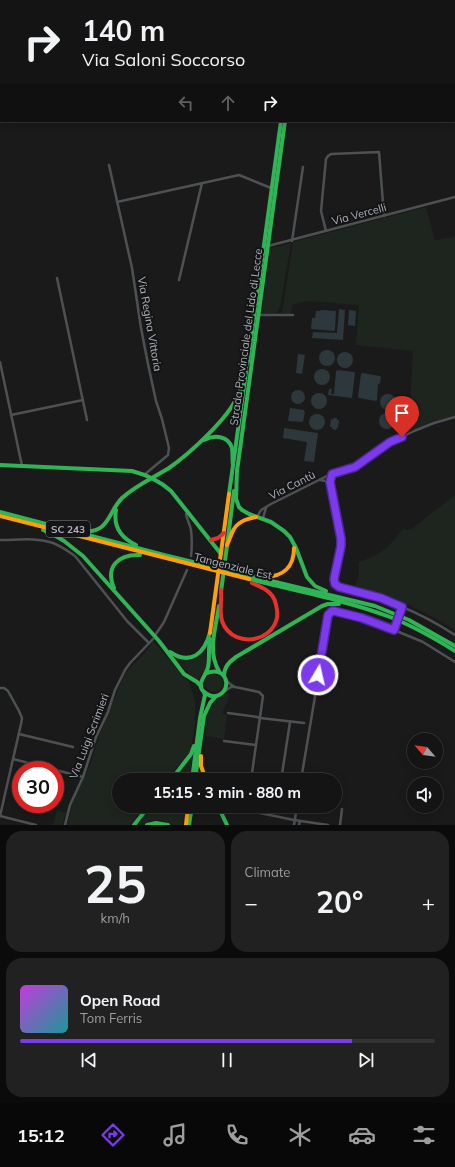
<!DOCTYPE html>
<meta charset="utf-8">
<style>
body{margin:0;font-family:Mulish,sans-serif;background:#212122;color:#f1f3f6;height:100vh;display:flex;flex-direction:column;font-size:15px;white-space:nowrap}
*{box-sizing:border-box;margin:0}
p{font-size:13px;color:#9d9ea0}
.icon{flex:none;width:22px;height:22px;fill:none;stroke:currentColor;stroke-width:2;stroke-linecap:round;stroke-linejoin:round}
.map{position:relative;height:825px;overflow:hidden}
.details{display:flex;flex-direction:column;gap:6px;padding:6px;background:#0b0b0b;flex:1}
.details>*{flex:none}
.top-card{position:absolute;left:0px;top:0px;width:455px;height:122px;box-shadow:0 2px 10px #0003,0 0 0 1px #333334;background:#141414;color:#f1f3f6;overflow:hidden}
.needle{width:26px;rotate:298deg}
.tools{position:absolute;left:407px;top:733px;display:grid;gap:8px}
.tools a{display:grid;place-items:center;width:36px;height:36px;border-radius:50%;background:#141414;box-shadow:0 2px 10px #0003,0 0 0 1px #333334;font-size:20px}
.speed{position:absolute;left:12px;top:761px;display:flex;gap:8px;font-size:20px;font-weight:700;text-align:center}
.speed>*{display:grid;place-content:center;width:52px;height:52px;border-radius:50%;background:#141414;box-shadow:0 2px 10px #0003,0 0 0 1px #333334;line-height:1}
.speed .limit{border:6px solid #d22;background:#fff;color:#111}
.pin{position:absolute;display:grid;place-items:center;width:34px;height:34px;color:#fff;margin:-41px -17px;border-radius:50% 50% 50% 0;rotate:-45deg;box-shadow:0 0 4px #0007}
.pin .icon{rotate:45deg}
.me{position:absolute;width:44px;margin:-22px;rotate:9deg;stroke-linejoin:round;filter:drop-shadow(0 0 3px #0008)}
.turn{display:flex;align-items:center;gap:14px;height:84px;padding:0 16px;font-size:18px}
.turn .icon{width:52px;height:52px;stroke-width:2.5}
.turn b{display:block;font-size:28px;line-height:34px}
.lanes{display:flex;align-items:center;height:38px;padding:0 16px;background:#0003;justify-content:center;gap:20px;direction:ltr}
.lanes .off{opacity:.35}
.big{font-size:30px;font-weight:700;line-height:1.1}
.details .tile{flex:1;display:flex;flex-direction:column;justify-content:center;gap:6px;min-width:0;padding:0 14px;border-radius:16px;background:#212122}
.details .dial{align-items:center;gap:0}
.dial b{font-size:52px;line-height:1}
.song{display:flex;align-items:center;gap:12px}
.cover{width:48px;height:48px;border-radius:6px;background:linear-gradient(135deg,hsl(290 70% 55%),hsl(180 70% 35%))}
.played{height:4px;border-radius:2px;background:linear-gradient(90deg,#7c3aed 80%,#333334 80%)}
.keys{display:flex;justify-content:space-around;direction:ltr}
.heat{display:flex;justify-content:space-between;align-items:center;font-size:22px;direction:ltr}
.details .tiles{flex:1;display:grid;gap:6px;grid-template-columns:1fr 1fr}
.tile:last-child{grid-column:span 2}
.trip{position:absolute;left:112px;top:773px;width:230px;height:40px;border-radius:20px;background:#141414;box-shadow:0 2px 10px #0003,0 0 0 1px #333334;font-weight:700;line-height:40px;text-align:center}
.menu{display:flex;height:64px;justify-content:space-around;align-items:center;background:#080808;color:#9d9ea0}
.menu .icon{width:28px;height:28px}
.menu .selected{color:#7c3aed}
.menu b{font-size:18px;color:#f1f3f6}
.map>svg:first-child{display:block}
</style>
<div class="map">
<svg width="455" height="825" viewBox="0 0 455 825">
<rect width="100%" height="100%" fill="#1a1a1a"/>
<!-- green -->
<g fill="#1e241e">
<path d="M426,207L435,240L455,237V416L435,421L409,431L413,351L356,345L359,305L307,301L292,305L291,312L289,314L282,313L293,242Z"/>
<path d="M291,243L280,307L276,314L263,313L262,312L270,248Z"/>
<path d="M455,495V630L437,619L397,599L355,586L359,576V562C380,555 391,546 403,528L408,530L413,528Z"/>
<path d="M153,641L189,682L195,701V724L191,748L188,754L167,780H119V806H146L130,825H67L73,801L89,768L100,733L111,708L123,677L129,669L145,653Z"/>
<path d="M207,647L206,669L201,674L198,680L190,675L174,658C190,664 195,656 207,647Z"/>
<circle cx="214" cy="683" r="9"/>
<path d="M224,694H230L222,714L227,715L224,739L206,736V718L213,700Z"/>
<path d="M193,753L189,780H173Z"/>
<path d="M152,806H185L183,825C180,825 176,825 173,825C168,823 164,820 158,820C149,819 144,825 136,825Z"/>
<path d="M57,810L66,813L62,825H53Z"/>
</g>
<!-- water -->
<g fill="#2d383c">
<path d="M339,309L345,310L343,340L312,338L313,332L337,333Z"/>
<path d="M321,310L336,311L335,330L334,331L311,329L312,318H315L316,311H320Z"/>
<path d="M349,310L356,311L355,326L348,325Z"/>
<circle cx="327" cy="358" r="8"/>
<circle cx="345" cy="360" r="8"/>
<path d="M298,354L305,355L302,374L296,373Z"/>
<circle cx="322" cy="377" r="8"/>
<path d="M338,370L354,372L355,373L352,398L328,395L329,389H332L331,394H334L336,371Z"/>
<path d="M362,373L380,376L381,377L380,383L378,384L377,400L376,401L359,398L358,397L361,374Z"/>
<circle cx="298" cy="397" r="7"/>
<circle cx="319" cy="401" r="8"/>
<circle cx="388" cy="402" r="8"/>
<path d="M399,404L405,406V405H409L408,420L398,419Z"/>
<path d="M290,408L304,410V411L305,412L303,422L288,421Z"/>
<circle cx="387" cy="421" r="8"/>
<circle cx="317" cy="422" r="8"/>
<path d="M333,418H337V420H339L338,428H337L336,430L332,429V427H330L331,419L333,420Z"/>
<path d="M284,428L318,433L314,462L304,461L307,442L283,438Z"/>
</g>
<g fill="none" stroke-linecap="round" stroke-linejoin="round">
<!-- street -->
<g stroke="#4e5153" stroke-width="2.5">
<path d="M109,165L132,268L141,328L148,364L156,401L162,419L169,448L168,455L144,475"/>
<path d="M117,202L239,175L271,188"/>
<path d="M326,231L321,211L326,159L328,156L331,154L379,152L384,216"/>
<path d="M292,241L303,167"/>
<path d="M268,246L455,197"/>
<path d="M57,278L87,420"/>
<path d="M179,280L202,183"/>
<path d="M258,315H293"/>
<path d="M0,362L22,466"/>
<path d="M11,415L83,400"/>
<path d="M332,474L330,485L341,542L334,579L335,584L339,587C380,596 420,612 455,635"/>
<path d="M320,480L326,481L330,484"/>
<path d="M188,513L186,514C187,520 190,524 191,530C192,539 192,548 191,556"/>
<path d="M257,517L261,510L271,504L329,475L355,467L390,443L414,431L434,423L455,417"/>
<path d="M263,518L266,508"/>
<path d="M0,540C17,540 36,537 53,543C61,546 68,551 75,556L127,621L149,643"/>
<path d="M394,630L402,607"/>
<path d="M156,634L164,622L187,570"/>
<path d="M235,687L259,692L263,696L251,780"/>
<path d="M0,688H4L8,691L19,711L22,718L21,724L0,816"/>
<path d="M225,691L231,687H235L230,684L226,680"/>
<path d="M228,713L257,717L260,718L304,723"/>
<path d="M19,734L73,747"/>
<path d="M224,741L256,745"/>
<path d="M13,759L83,777"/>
<path d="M282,774L290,722"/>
<path d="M301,780L329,613L334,611L362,618L394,630L423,642L455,662"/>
<path d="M252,806L256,811L260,813L294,820L328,825"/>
<path d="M0,816L36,825"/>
<path d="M65,825L70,805L83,777L96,737L108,712L115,690L125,670L130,663L153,639"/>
<path d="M294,825L297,806"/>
<path d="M299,825L300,821"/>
<path d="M340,825L342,809"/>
</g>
<!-- fast -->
<g stroke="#30b455" stroke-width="4">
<path d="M297,0V1"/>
<path d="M301,0V1"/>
<path d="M248,362L281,121"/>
<path d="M204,440C214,435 228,435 232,448C233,453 232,460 233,465"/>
<path d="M0,465L132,471C147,475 160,481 171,491L221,554"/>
<path d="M237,469L236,499L239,507L242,510L249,514L271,522L284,531L290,537L296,548L307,577L315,586L326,591"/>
<path d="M237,471L285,121"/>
<path d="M229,494L246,372"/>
<path d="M116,510C113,527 121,538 136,545"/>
<path d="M0,512L164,555L375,606L409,620L455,646"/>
<path d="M43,530L54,535L64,541L83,556L159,641L184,674L197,682L201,686"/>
<path d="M83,531C109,534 108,512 122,498C136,485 153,478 169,468C189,454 229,418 238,395C243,384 244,372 248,360"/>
<path d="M249,579C296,591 345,600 390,617C413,626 434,638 455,651"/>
<path d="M114,588C105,567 118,554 140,555"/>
<path d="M221,592L234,491"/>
<path d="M219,606C216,627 207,652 219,671"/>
<path d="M170,652C191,666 205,653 210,632"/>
<path d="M205,674C226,664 233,688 219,695C215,697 210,696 207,694C193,686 206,677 208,667C210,658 208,648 210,639"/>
<path d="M224,676C224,667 229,662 236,657L322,606L328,604H339"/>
<path d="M171,780L191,754L194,746"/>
<path d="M192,780L200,718L205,695L204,692"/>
<path d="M195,780L204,716L210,703L216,696"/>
<path d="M218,806L227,825"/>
<path d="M134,825L149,806"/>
<path d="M147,825L156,823L168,825"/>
<path d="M189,825L192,806"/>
</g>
<!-- slow -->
<g stroke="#ff9f0a" stroke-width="4">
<path d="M0,516L249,579"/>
<path d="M227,545C229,541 230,537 232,533C236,522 246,519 256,517"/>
<path d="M264,577C283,577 294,567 294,548"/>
<path d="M210,633L229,494"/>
<path d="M201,756V766L206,780"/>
<path d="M186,825L188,806"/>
</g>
<!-- jam -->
<g stroke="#e5322d" stroke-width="4">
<path d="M211,540L218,538L224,533"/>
<path d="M221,590C222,600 219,611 222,621C234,654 286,639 276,605C275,599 271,593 266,590C262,587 256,585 252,583"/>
</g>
</g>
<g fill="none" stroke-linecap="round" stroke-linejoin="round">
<!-- route casing -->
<g stroke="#51269a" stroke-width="10">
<path id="route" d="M318,675L328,615L332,611H334L362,618L394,630L402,607L381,598L339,587L335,584L334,579L341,546V539L330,482L332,474L355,467L390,442L402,437"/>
</g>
<!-- route -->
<use href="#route" stroke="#7c3aed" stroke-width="7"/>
</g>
<g text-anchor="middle" stroke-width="4" stroke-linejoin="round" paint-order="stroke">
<!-- shield labels -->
<rect fill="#141416" stroke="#7e838a" stroke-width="1" x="46" y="521" width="44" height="16" rx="3"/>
<g font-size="10" font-weight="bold" fill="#acb3bb">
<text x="68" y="533">SC 243</text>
</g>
<!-- street labels -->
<g font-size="11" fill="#acb3bb" stroke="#141416">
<text transform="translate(359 214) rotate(-15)" y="4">Via Vercelli</text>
<text transform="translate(150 324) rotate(80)" y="4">Via Regina Vittoria</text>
<text transform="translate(246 337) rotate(-82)" y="4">Strada Provinciale del Lido di Lecce</text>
<text transform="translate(292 485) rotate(-27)" y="4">Via Cantù</text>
<text transform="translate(233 566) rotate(14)" y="4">Tangenziale Est</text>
<text transform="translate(89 736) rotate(-69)" y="4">Via Luigi Scrimieri</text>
</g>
</g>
</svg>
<div class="tools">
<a><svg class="needle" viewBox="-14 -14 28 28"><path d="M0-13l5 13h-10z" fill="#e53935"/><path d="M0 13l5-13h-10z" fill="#9d9ea0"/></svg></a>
<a><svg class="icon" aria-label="sound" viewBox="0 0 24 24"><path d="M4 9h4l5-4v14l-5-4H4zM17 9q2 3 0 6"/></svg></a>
</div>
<div class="speed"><div class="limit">30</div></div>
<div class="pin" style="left:402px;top:437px;background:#d93025"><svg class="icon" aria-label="arrive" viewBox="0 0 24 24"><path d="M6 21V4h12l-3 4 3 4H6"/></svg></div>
<svg class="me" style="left:318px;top:675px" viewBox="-20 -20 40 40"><circle r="17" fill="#7c3aed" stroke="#fff" stroke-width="3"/><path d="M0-11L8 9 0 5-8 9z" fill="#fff"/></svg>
<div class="trip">15:15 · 3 min · 880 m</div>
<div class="top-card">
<div class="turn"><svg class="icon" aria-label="right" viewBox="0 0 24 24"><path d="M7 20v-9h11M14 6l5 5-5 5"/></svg><div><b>140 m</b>Via Saloni Soccorso</div></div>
<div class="lanes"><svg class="icon off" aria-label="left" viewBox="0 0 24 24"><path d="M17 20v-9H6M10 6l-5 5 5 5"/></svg><svg class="icon off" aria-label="ahead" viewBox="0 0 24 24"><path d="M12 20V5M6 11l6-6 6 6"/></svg><svg class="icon" aria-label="right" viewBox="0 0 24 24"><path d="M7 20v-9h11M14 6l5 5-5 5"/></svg></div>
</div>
</div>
<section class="details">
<div class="tiles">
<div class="tile dial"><b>25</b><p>km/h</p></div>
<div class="tile"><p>Climate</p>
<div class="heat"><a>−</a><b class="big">20°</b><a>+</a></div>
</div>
<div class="tile">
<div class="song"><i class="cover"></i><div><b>Open Road</b><p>Tom Ferris</p></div></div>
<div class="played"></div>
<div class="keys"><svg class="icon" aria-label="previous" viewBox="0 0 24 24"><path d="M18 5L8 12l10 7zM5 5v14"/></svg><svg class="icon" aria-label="pause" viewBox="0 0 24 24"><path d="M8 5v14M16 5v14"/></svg><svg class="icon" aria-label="next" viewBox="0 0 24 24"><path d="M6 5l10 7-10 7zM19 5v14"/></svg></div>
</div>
</div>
</section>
<nav class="menu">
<b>15:12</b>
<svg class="icon selected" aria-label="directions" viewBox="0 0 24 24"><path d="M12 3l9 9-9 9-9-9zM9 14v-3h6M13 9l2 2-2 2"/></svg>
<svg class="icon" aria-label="music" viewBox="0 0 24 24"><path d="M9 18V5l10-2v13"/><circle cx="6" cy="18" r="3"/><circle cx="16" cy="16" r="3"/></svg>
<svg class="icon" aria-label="phone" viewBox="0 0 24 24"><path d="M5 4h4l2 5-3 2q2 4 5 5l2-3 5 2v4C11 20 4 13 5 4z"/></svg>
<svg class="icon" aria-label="climate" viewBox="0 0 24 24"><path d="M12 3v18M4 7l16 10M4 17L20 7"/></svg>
<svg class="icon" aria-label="car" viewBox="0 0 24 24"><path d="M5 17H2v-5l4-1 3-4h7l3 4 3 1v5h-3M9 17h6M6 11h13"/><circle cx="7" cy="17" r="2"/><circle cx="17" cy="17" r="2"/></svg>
<svg class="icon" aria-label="filters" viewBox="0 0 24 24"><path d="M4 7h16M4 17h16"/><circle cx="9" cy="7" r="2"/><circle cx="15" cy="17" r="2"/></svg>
</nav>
